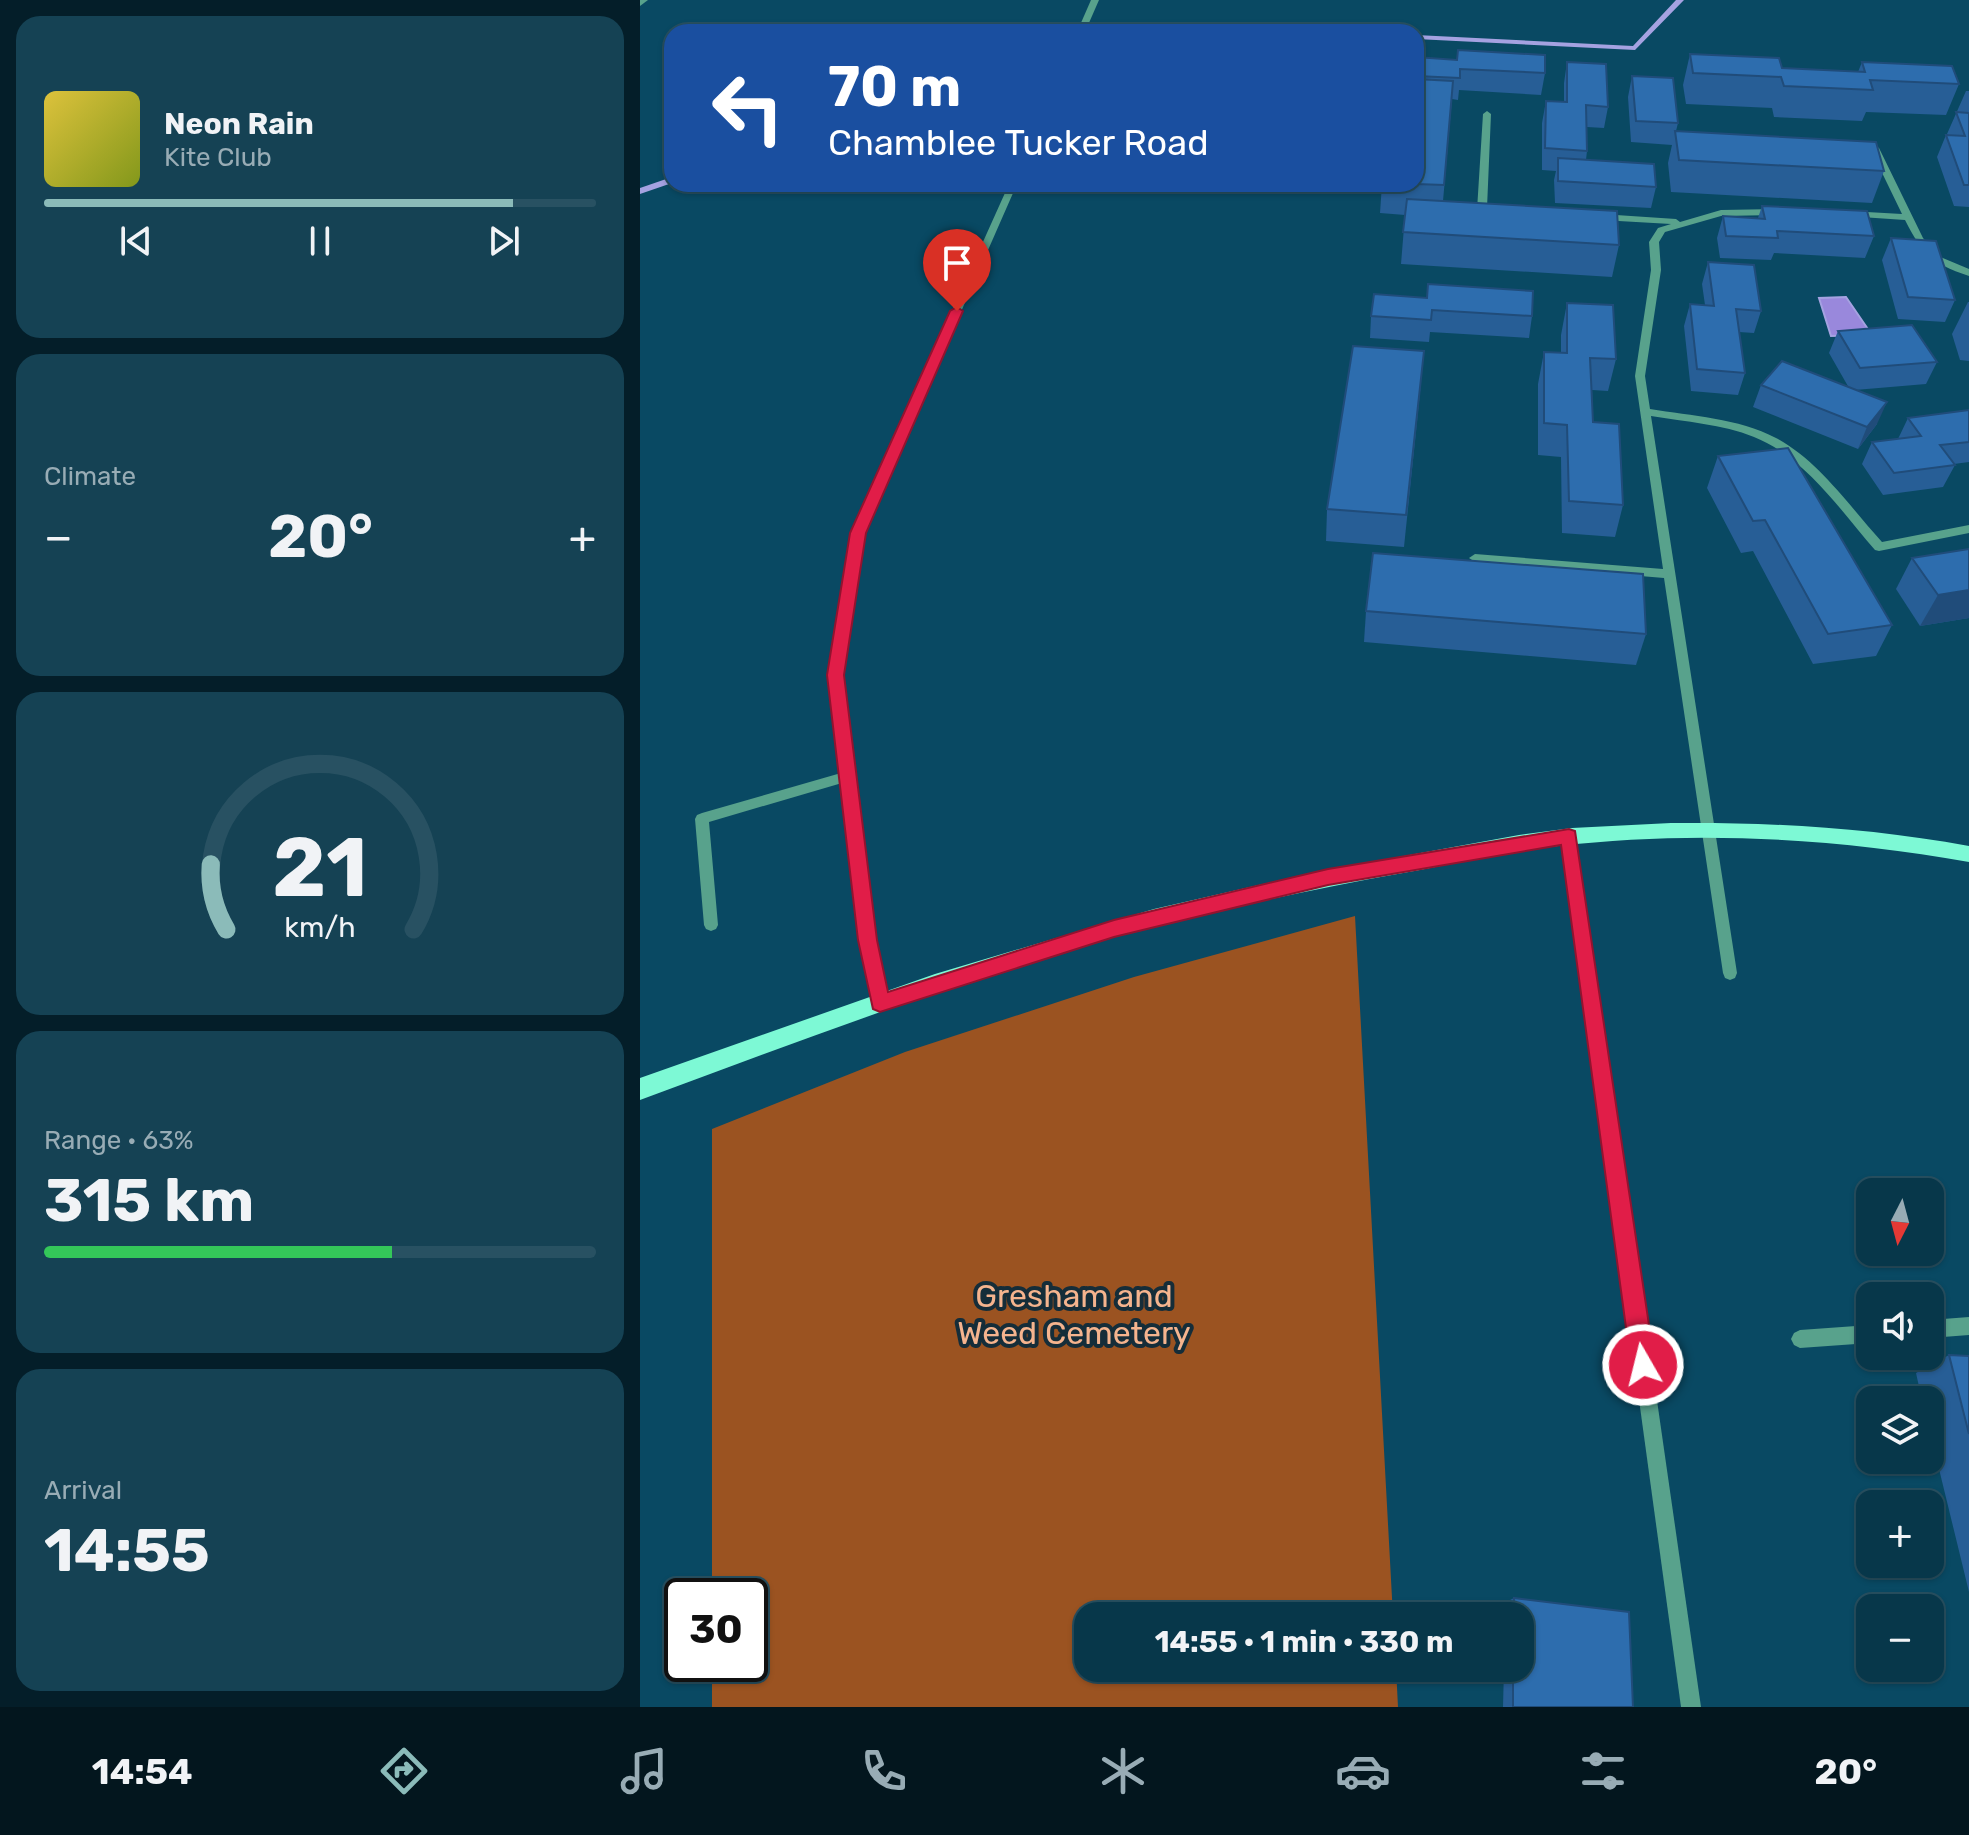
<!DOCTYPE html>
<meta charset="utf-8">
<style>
body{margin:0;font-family:Rubik,sans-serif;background:#154254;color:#f1f3f6;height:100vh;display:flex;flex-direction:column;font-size:30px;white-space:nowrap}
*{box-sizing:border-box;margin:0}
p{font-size:26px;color:#98acb5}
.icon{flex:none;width:44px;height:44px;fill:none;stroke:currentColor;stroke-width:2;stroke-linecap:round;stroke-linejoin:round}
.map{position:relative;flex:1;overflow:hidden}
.drawer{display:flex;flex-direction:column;gap:16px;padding:16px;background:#041e29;width:640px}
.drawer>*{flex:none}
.banner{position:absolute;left:24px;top:24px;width:760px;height:168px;border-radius:24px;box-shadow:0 2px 6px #0004,0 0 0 2px #285162;background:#1a4fa0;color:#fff;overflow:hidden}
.needle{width:52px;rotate:186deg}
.fabs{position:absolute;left:1216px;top:1178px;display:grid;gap:16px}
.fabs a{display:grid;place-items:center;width:88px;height:88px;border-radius:16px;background:#07374a;box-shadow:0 2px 6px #0004,0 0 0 2px #285162;font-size:40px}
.speed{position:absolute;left:24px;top:1578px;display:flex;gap:16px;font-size:40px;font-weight:700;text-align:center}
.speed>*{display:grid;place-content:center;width:104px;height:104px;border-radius:50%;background:#07374a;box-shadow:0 2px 6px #0004,0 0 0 2px #285162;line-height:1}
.speed .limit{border:4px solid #111;border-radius:12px;background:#fff;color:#111}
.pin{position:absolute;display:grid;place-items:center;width:68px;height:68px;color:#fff;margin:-82px -34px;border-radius:50% 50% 50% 0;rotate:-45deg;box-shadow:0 0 8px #0007}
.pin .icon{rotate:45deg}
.me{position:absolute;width:88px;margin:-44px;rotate:352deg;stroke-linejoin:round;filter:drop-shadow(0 0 6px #0008)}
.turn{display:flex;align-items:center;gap:28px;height:168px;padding:0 32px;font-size:36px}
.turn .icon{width:104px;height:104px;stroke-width:2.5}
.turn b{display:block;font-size:56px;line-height:68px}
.big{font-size:60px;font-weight:700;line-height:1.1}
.drawer .card{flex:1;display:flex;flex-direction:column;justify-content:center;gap:12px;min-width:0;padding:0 28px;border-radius:24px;background:#154254}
.drawer .dial{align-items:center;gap:0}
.dial svg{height:208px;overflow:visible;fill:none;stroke:#285162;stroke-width:7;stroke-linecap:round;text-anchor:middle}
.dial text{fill:#f1f3f6;stroke:none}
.song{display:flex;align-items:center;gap:24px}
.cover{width:96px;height:96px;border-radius:12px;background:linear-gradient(135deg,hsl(50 70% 55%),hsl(70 70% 35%))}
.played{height:8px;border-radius:4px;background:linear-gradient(90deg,#8bbbb9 85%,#285162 85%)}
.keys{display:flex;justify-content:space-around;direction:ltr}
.heat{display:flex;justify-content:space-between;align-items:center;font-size:44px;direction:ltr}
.charge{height:12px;border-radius:6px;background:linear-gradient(90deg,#34c759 63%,#285162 0)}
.trip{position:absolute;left:434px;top:1602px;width:460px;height:80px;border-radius:24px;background:#07374a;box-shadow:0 2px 6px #0004,0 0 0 2px #285162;font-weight:700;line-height:80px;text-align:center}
.tab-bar{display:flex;height:128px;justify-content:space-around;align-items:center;background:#03161e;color:#98acb5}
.tab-bar .icon{width:56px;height:56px}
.tab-bar .on{color:#8bbbb9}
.tab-bar b{font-size:36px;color:#f1f3f6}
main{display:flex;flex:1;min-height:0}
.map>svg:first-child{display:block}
</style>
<main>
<section class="drawer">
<div class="card">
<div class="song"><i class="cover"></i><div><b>Neon Rain</b><p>Kite Club</p></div></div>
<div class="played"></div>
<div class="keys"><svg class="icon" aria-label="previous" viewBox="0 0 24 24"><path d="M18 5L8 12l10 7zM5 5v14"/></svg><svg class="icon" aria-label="pause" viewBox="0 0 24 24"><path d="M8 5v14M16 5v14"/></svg><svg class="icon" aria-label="next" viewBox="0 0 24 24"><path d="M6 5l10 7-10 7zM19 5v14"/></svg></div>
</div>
<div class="card"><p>Climate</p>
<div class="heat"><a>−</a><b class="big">20°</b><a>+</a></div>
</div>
<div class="card dial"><svg viewBox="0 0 100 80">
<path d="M14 69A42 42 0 1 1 86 69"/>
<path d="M14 69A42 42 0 0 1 8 44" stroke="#8bbbb9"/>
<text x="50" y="56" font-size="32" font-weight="700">21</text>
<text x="50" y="72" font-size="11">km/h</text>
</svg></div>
<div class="card"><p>Range · 63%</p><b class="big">315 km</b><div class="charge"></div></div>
<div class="card"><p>Arrival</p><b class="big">14:55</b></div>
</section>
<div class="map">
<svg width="1329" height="1707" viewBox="0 0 1329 1707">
<rect width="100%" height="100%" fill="#094963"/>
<!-- green -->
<path fill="#9b5321" d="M715,916L753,1616H448V1668H756L758,1707H72V1664H110V1596H72V1129L265,1052L494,977Z"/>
<!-- water -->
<path fill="#9988dc" stroke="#a5a2e1" stroke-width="2" d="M1206,297L1232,335L1191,336L1179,298Z"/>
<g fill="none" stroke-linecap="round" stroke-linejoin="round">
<!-- stream -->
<g fill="#a5a2e1" fill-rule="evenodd">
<path d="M1036,0H1044L995,50L776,39V35L993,46Z"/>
<path d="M581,24L678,30L682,32L581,28L553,32Z"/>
<path d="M32,177V183L0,194V188Z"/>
</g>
<!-- minor -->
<g fill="#58a28c" fill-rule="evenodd">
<path d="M0,0H8L0,6Z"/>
<path d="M451,0H459L445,32H437Z"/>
<path d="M847,111L851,114L847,208L855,209L857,211L852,214L837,210L843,114Z"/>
<path d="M1231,144L1239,148L1283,238L1298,256L1329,269V276C1293,264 1282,254 1265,220L1206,216V212L1209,211L1262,214L1231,150L1227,147Z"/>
<path d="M369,184H377L224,533L202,675L234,940L248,1003L245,1008L240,1010L235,1008L232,1003L220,940L202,783L69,822L78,925L76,929L71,931L66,929L64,925L55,819L57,815L62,813L201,773L190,675L212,533Z"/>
<path d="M1081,210L1137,209L1142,212L1137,215L1081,216L1025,232L1019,242L1021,270L1005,376L1010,409C1052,416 1098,418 1136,438C1179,461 1210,507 1242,542L1329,525V533L1239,551L1235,550C1200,510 1165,457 1114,437C1082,424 1046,422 1011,416L1097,973L1095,978L1090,980L1085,978L1083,973L1024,578L835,562L829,558L835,554L1023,569L995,376L1011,270L1009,242L1018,228L1031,224L961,220L956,217L961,214L1036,219L1040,222Z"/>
<path d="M929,830L934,832L936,836L1061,1707H1041L922,836L924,832Z"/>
<path d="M1329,1317V1335L1290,1338V1320Z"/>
<path d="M1230,1325V1343L1160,1348L1154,1345L1151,1339L1154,1333L1160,1330Z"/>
</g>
<!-- major -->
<path fill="#7df9d5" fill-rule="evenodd" d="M1031,823C1132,822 1230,828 1329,846V862C1194,838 1055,830 918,846C866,851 815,864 763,873C646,894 529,920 415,954C275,997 138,1049 0,1100V1078L295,974L514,909L671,873L879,835L932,828Z"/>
</g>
<!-- wall -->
<g fill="#275e96">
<path d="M1050,54L1142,68L1218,72L1222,62L1319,84L1306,115L1226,112L1222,121L1134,117L1132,108L1046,104L1043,85Z"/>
<path d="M776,57L905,73L901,95L819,90L818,100L812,99L803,201L979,245L972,277L761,264L765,215L740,213L742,184H776Z"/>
<path d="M927,62L968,107L964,128L947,127V151L946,160L1016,187L1011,208L915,203L914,180L916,171L902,170V123L906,101L924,102V83Z"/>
<path d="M992,76L1038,123L1036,131L1244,171L1232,203L1031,192L1028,163L1032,145L991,142L988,97Z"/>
<path d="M1326,91H1329V207L1314,206L1297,157L1306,135H1308L1307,134Z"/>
<path d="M1122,206L1234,236L1225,258L1134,253L1131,260L1080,258L1077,238L1083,216L1118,218Z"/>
<path d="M1251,238L1315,300L1305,322L1258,319L1242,260Z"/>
<path d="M1068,262L1121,311L1114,333L1099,332L1105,373L1098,395L1051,391L1044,326L1050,304L1065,305L1062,284Z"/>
<path d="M787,298L892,316L889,338L790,332L789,342L730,338L731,316Z"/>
<path d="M1328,302H1329V361L1320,360L1312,334Z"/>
<path d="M927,303L976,359L968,391L952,390L953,422L983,505L975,537L922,533L921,457L898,455V384L904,352L921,353V335Z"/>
<path d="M1198,331L1297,362L1286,384L1215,390L1237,424L1218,449L1113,407L1121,385L1209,388L1189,353Z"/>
<path d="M781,383L764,547L686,541L687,509Z"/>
<path d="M1329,410V462L1314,464L1315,465L1303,487L1243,495L1222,464L1232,442L1258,439L1268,418Z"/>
<path d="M1078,456L1252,625L1236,656L1173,664L1113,551L1101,553L1067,488Z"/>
<path d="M1329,549V618L1280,626L1256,589L1272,558Z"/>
<path d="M726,611L1006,634L996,665L724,642Z"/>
<path d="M1309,1355L1329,1356V1592L1290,1432V1400H1282L1276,1373Z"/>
<path d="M874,1598L993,1707H863L864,1668H880V1616H864V1603Z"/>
</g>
<!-- shaded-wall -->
<g fill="#204c7a">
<path d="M1247,402L1237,424L1218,449L1227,427Z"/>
<path d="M1329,590V618L1280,626L1298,595Z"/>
</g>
<!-- building -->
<g fill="#2d6dae" stroke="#204c7a" stroke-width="2">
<path d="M818,50L905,55V73L820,69V78L776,76V57L817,60Z"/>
<path d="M1050,54L1139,58L1142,68L1225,72L1222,62L1312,66L1319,84L1230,80L1233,90L1144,86L1141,77L1053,73Z"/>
<path d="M927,62L966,64L968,107L946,105L947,151L905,148L906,101L927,102Z"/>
<path d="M992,76L1033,78L1038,123L996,121Z"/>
<path d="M776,79L813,81L804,185L776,184Z"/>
<path d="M1316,112L1329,113V185H1324L1306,135L1325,136Z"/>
<path d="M1035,131L1236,142L1244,171L1039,160Z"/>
<path d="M918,158L1014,164L1016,187L918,181Z"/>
<path d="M767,199L977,211L979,245L763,232Z"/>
<path d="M1122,206L1227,211L1234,236L1137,231L1138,238L1086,236L1083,216L1125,219Z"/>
<path d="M1251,238L1296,241L1315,300L1268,297Z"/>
<path d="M1068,262L1114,265L1121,311L1096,309L1105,373L1057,369L1050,304L1074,306Z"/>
<path d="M788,284L893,291L892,316L792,310L791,320L731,316L734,294L787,298Z"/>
<path d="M927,303L973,305L976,359L950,358L953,422L979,424L983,505L929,501L927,425L904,423V352L927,353Z"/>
<path d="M1272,325L1297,362L1220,368L1198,331Z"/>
<path d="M713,346L784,351L766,515L687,509Z"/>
<path d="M1142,361L1247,402L1227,427L1121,385Z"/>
<path d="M1329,410V442L1300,445L1315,465L1254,473L1232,442L1281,436L1268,418Z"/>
<path d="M1148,448L1252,625L1188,634L1125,520L1113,521L1078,456Z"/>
<path d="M1329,549V590L1298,595L1272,558Z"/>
<path d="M733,553L1003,574L1006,634L726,611Z"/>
<path d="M1309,1355L1329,1356V1434Z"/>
<path d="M874,1598L989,1612L993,1707H873V1668H880V1616H874Z"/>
</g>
<!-- route -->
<path fill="#e11d48" stroke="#92132f" stroke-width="2" d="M317,307L323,311L226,533L204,675L237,940L248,992L474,920L688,869L929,829L935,831L1015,1365L1011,1373L1003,1376L995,1373L991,1365L921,845L688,885L474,937L240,1012L233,1009L218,940L187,675L210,533L310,311Z"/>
<g text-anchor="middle" stroke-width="8" stroke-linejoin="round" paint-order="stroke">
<!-- near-park labels -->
<g font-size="32" fill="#f5b48e" stroke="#152d39">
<text x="434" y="1307">Gresham and<tspan x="434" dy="37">Weed Cemetery</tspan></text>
</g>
</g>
</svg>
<div class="fabs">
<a><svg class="needle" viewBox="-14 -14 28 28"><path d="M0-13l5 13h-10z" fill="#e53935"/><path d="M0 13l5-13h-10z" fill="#98acb5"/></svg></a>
<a><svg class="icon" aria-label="sound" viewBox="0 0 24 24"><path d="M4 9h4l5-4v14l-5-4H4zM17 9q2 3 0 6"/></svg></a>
<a><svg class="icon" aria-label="layers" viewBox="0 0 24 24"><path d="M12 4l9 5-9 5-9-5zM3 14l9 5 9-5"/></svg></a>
<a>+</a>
<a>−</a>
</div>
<div class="speed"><div class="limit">30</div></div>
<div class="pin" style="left:317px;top:311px;background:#d93025"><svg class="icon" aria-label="arrive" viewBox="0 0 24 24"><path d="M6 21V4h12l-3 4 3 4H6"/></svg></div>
<svg class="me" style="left:1003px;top:1365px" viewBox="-20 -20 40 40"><circle r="17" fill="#e11d48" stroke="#fff" stroke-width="3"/><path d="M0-11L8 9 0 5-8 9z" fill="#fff"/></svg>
<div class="trip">14:55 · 1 min · 330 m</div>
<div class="banner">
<div class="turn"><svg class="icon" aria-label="left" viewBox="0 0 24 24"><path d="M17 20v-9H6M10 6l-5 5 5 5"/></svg><div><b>70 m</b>Chamblee Tucker Road</div></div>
</div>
</div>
</main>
<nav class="tab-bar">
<b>14:54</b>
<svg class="icon on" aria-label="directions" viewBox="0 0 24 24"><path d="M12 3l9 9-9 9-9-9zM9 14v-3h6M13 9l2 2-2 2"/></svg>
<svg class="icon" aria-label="music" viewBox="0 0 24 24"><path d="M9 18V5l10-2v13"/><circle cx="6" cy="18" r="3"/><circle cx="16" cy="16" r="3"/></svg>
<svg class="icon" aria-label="phone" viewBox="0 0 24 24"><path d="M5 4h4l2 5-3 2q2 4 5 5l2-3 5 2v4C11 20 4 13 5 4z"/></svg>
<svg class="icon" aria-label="climate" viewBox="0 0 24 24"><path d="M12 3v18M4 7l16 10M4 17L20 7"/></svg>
<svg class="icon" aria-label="car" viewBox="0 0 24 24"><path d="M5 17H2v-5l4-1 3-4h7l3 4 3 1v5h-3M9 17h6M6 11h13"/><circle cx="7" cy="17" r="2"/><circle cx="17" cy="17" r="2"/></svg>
<svg class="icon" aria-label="filters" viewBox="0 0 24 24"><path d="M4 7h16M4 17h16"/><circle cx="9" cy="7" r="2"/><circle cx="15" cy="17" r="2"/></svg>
<b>20°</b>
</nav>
